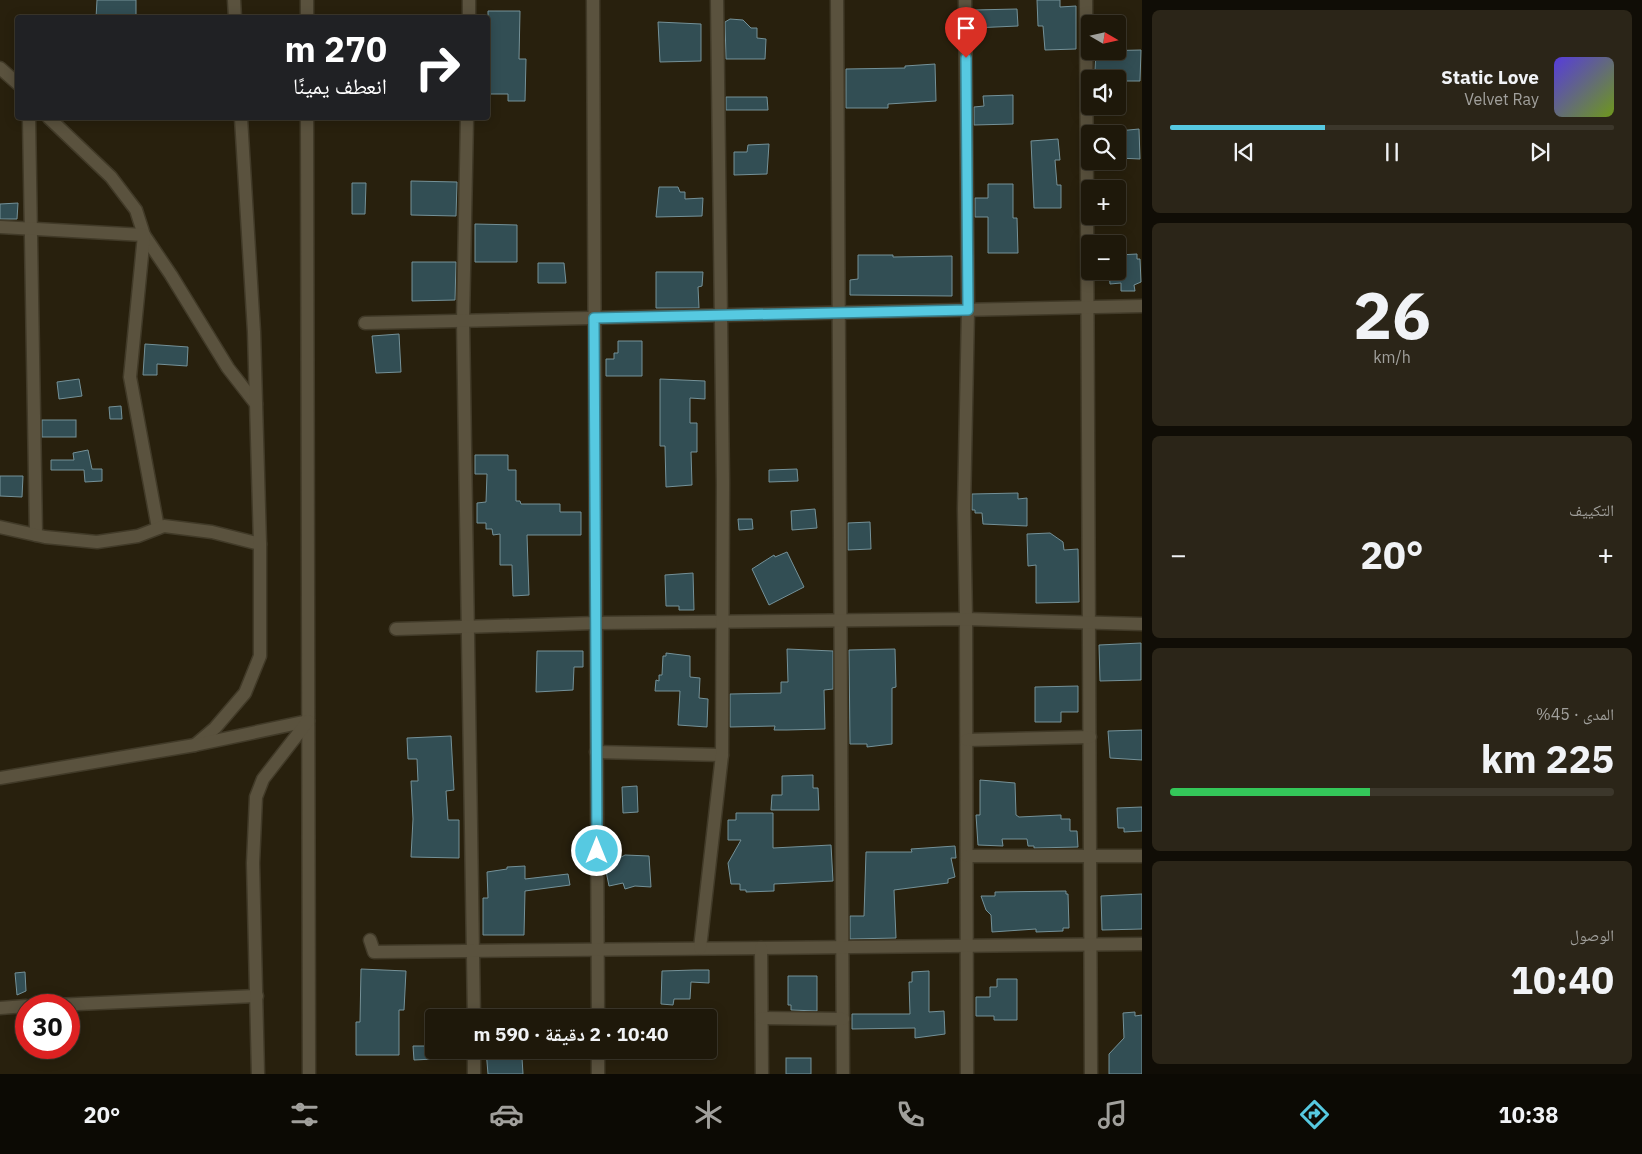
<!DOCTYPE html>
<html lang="ar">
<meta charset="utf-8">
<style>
body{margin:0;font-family:"IBM Plex Sans","Noto Naskh Arabic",sans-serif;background:#2b2518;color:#f1f3f6;direction:rtl;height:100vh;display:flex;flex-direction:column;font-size:19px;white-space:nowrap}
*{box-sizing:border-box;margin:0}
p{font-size:16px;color:#a1a09c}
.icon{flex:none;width:28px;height:28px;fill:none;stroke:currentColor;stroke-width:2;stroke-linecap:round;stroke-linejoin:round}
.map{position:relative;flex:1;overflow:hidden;direction:ltr}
.panel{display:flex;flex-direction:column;gap:10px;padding:10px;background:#100d06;width:500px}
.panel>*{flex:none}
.top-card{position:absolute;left:15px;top:15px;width:475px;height:105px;border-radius:5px;box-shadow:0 2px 12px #0003,0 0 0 1px #3c372b;direction:rtl;background:#202124;color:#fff;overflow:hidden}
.needle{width:32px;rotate:99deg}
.buttons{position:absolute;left:1081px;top:15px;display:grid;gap:10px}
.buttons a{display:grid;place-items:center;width:45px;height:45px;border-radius:5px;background:#1e180a;box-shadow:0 2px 12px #0003,0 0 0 1px #3c372b;font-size:25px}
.speed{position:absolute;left:15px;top:994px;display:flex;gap:10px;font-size:25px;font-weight:700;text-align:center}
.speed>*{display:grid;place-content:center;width:65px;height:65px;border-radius:50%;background:#1e180a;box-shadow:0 2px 12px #0003,0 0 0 1px #3c372b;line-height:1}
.speed .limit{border:8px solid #d22;background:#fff;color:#111}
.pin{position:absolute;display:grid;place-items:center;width:42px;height:42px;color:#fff;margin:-51px -21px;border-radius:50% 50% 50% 0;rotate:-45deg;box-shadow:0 0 5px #0007}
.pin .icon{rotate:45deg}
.me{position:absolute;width:55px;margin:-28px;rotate:0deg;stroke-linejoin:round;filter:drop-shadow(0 0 4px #0008)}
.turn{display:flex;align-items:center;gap:18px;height:105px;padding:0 20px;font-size:22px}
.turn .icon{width:65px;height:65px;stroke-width:2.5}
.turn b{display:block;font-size:35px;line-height:42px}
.big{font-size:38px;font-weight:700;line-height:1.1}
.panel .card{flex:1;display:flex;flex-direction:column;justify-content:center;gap:8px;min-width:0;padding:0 18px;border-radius:8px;background:#2b2518}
.panel .dial{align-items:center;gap:0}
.dial b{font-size:65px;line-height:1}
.song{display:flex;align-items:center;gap:15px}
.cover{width:60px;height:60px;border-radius:8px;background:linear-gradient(135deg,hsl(250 70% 55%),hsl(80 70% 35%))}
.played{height:5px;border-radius:2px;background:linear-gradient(90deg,#56c9e1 35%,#3c372b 35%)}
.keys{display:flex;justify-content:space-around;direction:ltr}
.heat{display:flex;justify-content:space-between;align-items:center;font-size:28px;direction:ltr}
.charge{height:8px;border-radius:4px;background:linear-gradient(90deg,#34c759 45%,#3c372b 0)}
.trip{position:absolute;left:425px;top:1009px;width:292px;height:50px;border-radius:5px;background:#1e180a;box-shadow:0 2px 12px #0003,0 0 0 1px #3c372b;font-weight:700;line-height:50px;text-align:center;direction:rtl}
.dock{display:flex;height:80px;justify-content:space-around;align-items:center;background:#0c0a04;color:#a1a09c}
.dock .icon{width:35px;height:35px}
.dock .current{color:#56c9e1}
.dock b{font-size:22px;color:#f1f3f6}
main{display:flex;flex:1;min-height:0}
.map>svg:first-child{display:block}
</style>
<main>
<section class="panel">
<div class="card">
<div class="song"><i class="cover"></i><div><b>Static Love</b><p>Velvet Ray</p></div></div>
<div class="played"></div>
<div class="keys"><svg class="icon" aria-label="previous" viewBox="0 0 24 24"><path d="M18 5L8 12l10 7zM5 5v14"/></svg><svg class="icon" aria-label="pause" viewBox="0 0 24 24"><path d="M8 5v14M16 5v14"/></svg><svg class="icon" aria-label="next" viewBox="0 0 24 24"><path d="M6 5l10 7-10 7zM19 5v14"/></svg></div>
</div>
<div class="card dial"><b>26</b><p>km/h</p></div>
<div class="card"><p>التكييف</p>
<div class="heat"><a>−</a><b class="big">20°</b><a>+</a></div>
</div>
<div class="card"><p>المدى · 45%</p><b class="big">225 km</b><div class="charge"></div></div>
<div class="card"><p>الوصول</p><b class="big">10:40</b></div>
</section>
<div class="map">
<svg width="1142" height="1074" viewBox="0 0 1142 1074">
<rect width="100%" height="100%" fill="#28200d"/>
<!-- building -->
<g fill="#324e54" stroke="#749198">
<path d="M97,0H136V16L96,18Z"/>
<path d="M1037,0H1060V7L1076,6V49L1045,50L1043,26H1038Z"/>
<path d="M1017,9L1018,26L973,28V10Z"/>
<path d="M488,11H520L519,59H526L525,101H508V94H488Z"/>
<path d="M730,19L743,20L751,28H757V38L766,39L765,59H726L725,22Z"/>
<path d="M658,22L701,24V61L660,62Z"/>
<path d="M1141,50L1140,81H1118L1114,77H1109V71L1095,70L1096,51Z"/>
<path d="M935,64L936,101L888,104V108H846V69L905,68V66Z"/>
<path d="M1013,95V124L974,125V107L984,106L983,96Z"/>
<path d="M726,97H767L768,110H726Z"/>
<path d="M1139,129L1140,159L1118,158V131Z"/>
<path d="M1058,139L1060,160H1055L1057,185H1061V208H1034L1031,141Z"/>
<path d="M769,144L767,174L734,175V152H747L748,145Z"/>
<path d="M411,181L457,182L456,216L411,215Z"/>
<path d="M352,183H366L365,214H352Z"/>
<path d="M988,184H1013V218H1017L1018,253H988V217H975V198H988Z"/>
<path d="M659,187H678L680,192H685V199L703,198L702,216L656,217Z"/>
<path d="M18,203L17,219H0V204Z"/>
<path d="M475,224L517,225V262H475Z"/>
<path d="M1137,254V259H1140L1141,282L1134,285L1135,291H1121V283L1110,284L1109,271H1118V255Z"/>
<path d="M858,255H893V257L952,256V296L850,295V280L858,279Z"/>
<path d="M412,262H456L455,300L412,301Z"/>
<path d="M538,263H564L566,283H538Z"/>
<path d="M656,272H703L702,286L698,287L699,308H656Z"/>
<path d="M399,334L401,372L376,373L372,336Z"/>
<path d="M618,341H642V376H606V359H614V353H618Z"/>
<path d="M145,344L188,347L187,366L157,364V375H143Z"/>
<path d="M79,379L82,396L59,399L57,382Z"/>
<path d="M660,379L705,381V399L690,398V423H697V452H691L692,485L666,487L665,446H660Z"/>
<path d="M121,406L122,419H110L109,407Z"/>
<rect x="42" y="420" width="34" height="17"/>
<path d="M88,450L92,469H102V481L85,482L84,470H51V460H74L73,453Z"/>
<path d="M475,455H508V470H516V501H520L521,504H560V512H581V535H527L529,595L513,596L512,565H500V534L493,535L492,529H486V523H477V503L486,502L487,474H475Z"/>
<path d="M797,469L798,481L769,482V470Z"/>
<path d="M0,476H23L22,497L0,496Z"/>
<path d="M1018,493V499L1027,498V526L983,524L982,513H975V510H972V494Z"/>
<path d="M815,509L817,528L792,530L791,511Z"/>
<path d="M738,519H752L753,529L739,530Z"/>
<path d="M870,522L871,549L848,550V523Z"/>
<path d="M1050,533L1063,542L1064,550L1078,549L1079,602L1036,603V565L1028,566L1027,534Z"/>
<path d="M787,552L804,587L769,605L752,569L774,555L775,557Z"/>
<path d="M693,573L694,610H679V606H666L665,575Z"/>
<path d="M1141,643V680L1100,681L1099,645Z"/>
<path d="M787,649L833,651V689L824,690L825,729L787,730H774L775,726L730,727V694L781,693V682H788Z"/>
<path d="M895,649L896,687L892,688V744L867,747V744H850L849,650Z"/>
<path d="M537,651H583V667H574L573,690L536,692Z"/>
<path d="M666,653L690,656V677L700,678L699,698L708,699L707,727L678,725L680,691H655L656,680L659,681V675H662L663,656H666Z"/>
<path d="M1078,686V712H1061V722H1035V687Z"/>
<path d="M1142,730V760L1110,758L1108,731Z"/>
<path d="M451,736L454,790L446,791L448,820H459V858L411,857L413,819L411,781H418L417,759H408L407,738Z"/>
<path d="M813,775V788H818L819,810H771L772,795H782V776Z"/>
<path d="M980,780L1015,783L1016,815L1019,817L1061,815V819H1070V831H1077L1078,847L1034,848V846H1028L1027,839H1002L1003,846L978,845L976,815H980Z"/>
<path d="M637,786L638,812L623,813L622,787Z"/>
<path d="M1142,807V831L1124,832V828H1118L1117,808Z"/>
<path d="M736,813H773V848L831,845L833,881L774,884V891L746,892V890H740V884H731L728,863L741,840H728V820H736Z"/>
<path d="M955,846L956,858H951L955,877L948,879V883L894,890L896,938L850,939V916H864L866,852H912L911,849Z"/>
<path d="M625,855L649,856L651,887L635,886L625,889L623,883L609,886L605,866Z"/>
<path d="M525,866V879L568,874L570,885L525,891L524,935H483V898H488L487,872L507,869V867Z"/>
<path d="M1066,891V894H1068L1069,928H1063V931L1036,932V929L992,932L991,915L986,910L981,896H995V892Z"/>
<path d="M1142,894V929L1102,930L1101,896Z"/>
<path d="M361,969L406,971L404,1010H399V1055H356V1022H360Z"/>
<path d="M694,970H709V983L691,982L690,999H674L673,1005L661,1004L662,971Z"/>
<path d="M929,971V1012L944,1011L945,1034L915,1038V1028L852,1029V1014H910L909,982H912V972Z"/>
<path d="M25,972L26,991L17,995L15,973Z"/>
<path d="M788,976H817V1011L791,1010V1005H788Z"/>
<path d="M997,979H1017V1020H994V1016H976V997H990V987H997Z"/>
<path d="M1135,1012V1016L1142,1015V1074H1109V1054L1124,1038L1123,1013Z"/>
<path d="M413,1046H434V1059L414,1060Z"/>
<path d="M486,1050H498L499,1059L522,1058L523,1074H488Z"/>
<rect x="786" y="1058" width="25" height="16"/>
</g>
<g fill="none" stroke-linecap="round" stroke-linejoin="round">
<!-- minor casing -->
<g stroke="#413a28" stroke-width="15">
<g id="minor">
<path d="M234,0L235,18"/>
<path d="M307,0V18"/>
<path d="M593,0L598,1018"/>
<path d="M837,0L843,1074"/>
<path d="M965,0L968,310L964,509L966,619L967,1074"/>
<path d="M1086,0L1091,1074"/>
<path d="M469,18V0"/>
<path d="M0,68L18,84"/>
<path d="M29,118L36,535"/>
<path d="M49,118L111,177L136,210L144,235L171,275L228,368L256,404"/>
<path d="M307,118L309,1074"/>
<path d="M467,118L463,321L474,1018"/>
<path d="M0,227L144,235L130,377L158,528"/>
<path d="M365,323L1142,306"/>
<path d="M0,527L45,537L97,542L138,536L164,526L212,532L260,544"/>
<path d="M396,629L596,623L966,619L1142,624"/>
<path d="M967,740L1090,737"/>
<path d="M195,745L215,728L245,693L260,656V544L254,332L241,118"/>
<path d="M596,752L722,755"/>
<path d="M0,778L195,745L308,721"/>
<path d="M967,856H1142"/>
<path d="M370,940L374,952L1142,944"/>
<path d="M700,948L722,755L723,483L717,0"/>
<path d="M761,948L762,1074"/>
<path d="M55,1005L257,996"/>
<path d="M0,1008L26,1006"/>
<path d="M762,1018L843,1019"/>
<path d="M474,1050V1074"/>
<path d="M598,1050V1074"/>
<path d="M258,1074L253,863L256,797L263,779L308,721"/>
</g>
</g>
<!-- minor -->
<use href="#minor" stroke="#5a523e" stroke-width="12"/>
</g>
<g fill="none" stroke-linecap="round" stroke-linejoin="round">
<!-- route casing -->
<g stroke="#388392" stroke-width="12">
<path id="route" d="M597,851L594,318L968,310L966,58"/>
</g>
<!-- route -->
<use href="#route" stroke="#56c9e1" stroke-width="9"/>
</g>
</svg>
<div class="buttons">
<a><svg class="needle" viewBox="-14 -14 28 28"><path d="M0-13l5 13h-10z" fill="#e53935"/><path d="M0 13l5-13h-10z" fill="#a1a09c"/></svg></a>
<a><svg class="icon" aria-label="sound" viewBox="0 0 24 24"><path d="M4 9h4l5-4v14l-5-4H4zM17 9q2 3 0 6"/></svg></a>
<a><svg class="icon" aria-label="search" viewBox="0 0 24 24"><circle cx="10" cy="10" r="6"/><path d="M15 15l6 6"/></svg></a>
<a>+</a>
<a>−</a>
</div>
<div class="speed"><div class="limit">30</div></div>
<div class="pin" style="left:966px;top:58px;background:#d93025"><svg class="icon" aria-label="arrive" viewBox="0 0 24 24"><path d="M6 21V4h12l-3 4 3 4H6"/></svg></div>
<svg class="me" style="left:597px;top:851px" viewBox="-20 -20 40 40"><circle r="17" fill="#56c9e1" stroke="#fff" stroke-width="3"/><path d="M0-11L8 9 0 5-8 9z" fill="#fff"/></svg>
<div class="trip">10:40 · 2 دقيقة · 590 m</div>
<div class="top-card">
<div class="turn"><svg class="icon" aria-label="right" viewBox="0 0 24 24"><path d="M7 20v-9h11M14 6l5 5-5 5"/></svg><div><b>270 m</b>انعطف يمينًا</div></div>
</div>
</div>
</main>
<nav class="dock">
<b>10:38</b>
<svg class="icon current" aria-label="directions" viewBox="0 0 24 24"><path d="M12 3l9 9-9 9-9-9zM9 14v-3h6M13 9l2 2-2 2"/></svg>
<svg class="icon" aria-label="music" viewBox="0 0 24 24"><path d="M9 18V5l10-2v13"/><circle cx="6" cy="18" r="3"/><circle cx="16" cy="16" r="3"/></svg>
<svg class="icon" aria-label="phone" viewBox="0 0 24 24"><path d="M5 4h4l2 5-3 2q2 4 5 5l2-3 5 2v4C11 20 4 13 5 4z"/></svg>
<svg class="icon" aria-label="climate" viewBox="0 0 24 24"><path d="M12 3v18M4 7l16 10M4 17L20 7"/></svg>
<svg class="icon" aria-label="car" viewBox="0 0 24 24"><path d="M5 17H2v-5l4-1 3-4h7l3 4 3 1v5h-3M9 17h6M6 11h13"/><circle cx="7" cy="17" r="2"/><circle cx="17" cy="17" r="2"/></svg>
<svg class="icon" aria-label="filters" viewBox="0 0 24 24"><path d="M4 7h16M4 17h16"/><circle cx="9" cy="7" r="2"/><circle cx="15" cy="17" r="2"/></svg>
<b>20°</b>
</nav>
